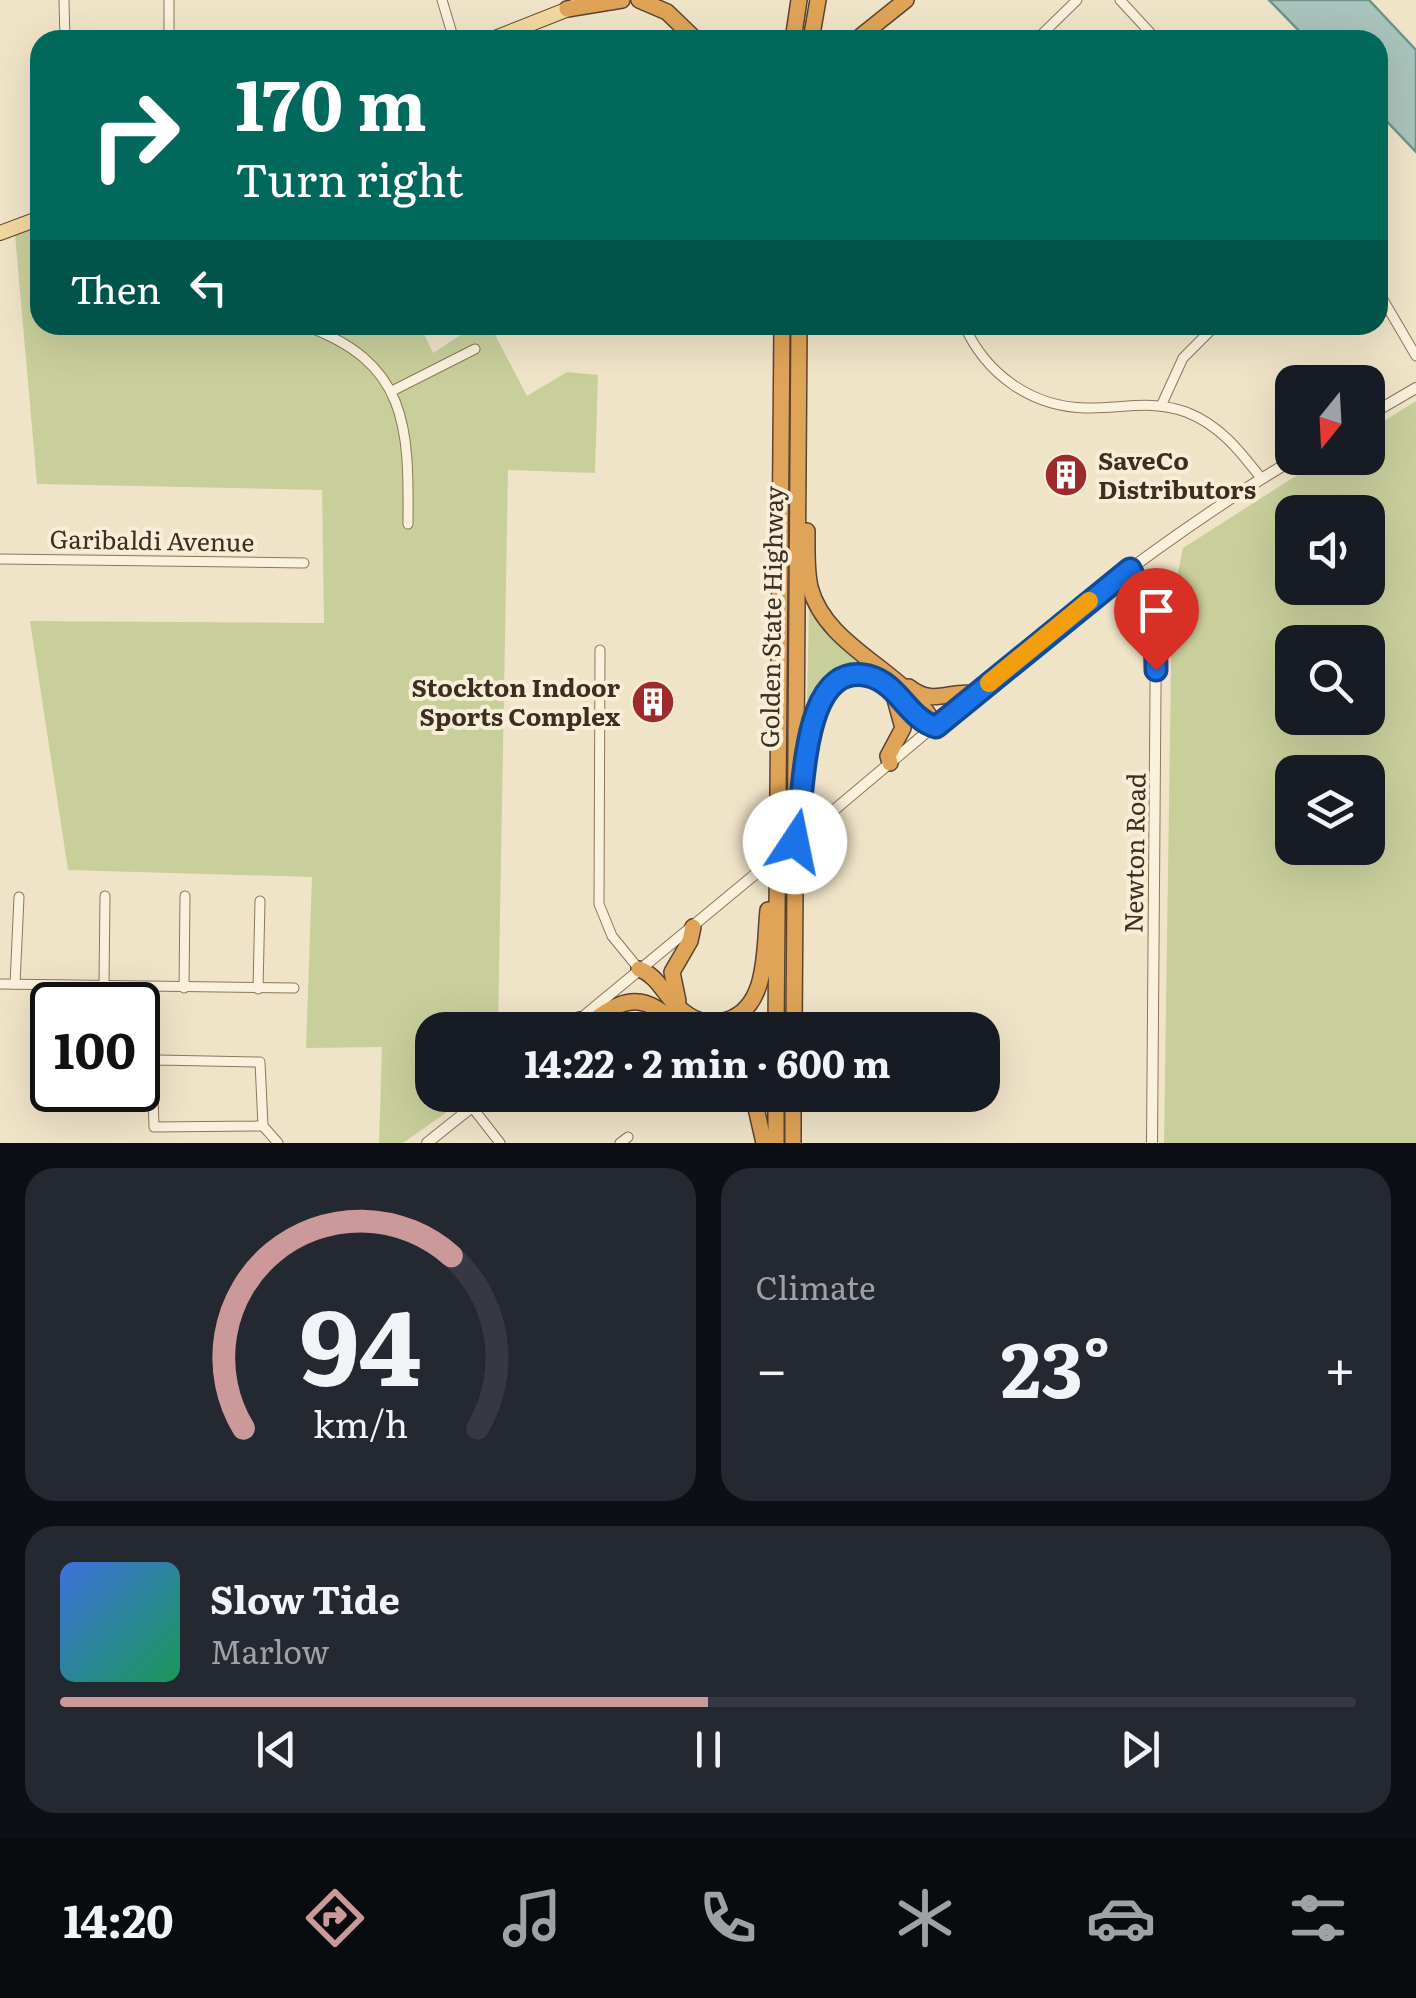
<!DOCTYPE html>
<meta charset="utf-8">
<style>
body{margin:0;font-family:Literata,serif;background:#242831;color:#f1f3f6;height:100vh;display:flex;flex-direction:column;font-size:38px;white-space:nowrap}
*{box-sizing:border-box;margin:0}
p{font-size:32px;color:#9ea1a6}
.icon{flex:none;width:55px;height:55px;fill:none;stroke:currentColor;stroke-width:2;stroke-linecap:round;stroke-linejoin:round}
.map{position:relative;height:1143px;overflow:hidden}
.panel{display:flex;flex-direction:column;gap:25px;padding:25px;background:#0d0f14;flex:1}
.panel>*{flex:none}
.top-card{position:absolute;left:30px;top:30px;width:1358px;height:305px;border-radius:30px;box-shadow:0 10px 40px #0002;background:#00695c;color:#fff;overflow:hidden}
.needle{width:65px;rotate:198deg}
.buttons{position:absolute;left:1275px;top:365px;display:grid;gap:20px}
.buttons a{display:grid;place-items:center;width:110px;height:110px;border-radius:20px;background:#171b24;box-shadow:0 10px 40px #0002;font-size:50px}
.speed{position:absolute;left:30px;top:982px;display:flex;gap:20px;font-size:50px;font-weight:700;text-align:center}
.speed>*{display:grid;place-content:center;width:130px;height:130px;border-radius:50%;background:#171b24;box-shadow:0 10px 40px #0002;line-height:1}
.speed .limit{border:5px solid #111;border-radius:15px;background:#fff;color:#111}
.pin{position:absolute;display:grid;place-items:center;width:85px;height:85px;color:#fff;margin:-102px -42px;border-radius:50% 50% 50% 0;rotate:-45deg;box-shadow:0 0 10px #0007}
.pin .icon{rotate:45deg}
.me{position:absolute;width:110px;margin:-55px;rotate:11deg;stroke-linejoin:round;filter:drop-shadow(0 0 8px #0008)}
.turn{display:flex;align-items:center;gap:35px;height:210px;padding:0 40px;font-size:45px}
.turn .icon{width:130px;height:130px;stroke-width:2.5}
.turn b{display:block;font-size:70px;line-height:85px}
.then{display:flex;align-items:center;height:95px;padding:0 40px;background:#0003;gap:20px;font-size:38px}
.big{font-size:75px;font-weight:700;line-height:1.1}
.panel .card{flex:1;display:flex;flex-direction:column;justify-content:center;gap:15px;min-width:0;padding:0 35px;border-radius:30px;background:#242831}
.panel .dial{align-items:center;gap:0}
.dial svg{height:260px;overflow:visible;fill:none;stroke:#363941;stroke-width:7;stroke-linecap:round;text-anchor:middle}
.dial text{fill:#f1f3f6;stroke:none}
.song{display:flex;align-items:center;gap:30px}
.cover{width:120px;height:120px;border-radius:15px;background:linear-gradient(135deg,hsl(220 70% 55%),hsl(150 70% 35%))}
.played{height:10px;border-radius:5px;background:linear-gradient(90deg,#cc999b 50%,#363941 50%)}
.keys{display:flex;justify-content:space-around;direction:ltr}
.heat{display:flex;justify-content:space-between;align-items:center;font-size:55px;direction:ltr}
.panel .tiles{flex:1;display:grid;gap:25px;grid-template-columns:1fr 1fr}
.card:last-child{grid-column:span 2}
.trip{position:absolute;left:415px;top:1012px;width:585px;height:100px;border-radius:30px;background:#171b24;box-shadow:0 10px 40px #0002;font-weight:700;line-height:100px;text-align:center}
.tabs{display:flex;height:160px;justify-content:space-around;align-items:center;background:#090b0e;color:#9ea1a6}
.tabs .icon{width:70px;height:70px}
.tabs .selected{color:#cc999b}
.tabs b{font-size:45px;color:#f1f3f6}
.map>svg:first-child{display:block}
</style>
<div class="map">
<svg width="1416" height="1143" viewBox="0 0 1416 1143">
<rect width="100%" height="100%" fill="#f0e4c8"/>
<!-- green -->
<g fill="#c9cf9b" fill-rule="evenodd">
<path d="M40,227V325H420L433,353L476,325H490L527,396L567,372L598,375L595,473L508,470L498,1030H432V1095H471L403,1143H379L382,1047L306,1048L312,877L68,870L30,621L324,623L322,490L37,484L15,234Z"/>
<path d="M1416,401V1143H1164L1172,602L1183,548L1324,458H1368V431ZM1292,512H1368V588H1292ZM1292,642H1368V718H1292ZM1292,772H1368V848H1292Z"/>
<path d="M809,605L870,669C841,664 821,677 811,703L807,702Z"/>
</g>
<!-- water -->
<path fill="#a9c4bc" stroke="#6f938a" stroke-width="2.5" d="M1269,0H1369L1416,50V152L1378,112V40H1308Z"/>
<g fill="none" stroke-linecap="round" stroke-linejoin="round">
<!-- minor casing -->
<g stroke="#8d765c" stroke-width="11">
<g id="minor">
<path d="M64,0L65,40"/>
<path d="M442,0L454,40"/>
<path d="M1120,0L1157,40"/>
<path d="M169,40V0"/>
<path d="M1036,40L1077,0"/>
<path d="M1378,291L1416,356"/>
<path d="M303,325C408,362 409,426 408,524"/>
<path d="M964,325C986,374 1031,407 1086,408C1121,409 1151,399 1186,412C1220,425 1240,451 1261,478"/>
<path d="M392,391L475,349"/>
<path d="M1161,406L1183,358L1216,325"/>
<path d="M0,559L304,563"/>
<path d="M600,650L599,904L612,936L639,969"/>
<path d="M0,984L294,988"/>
<path d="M15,984L19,897"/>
<path d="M104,984L105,896"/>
<path d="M184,988L185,896"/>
<path d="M258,989L260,901"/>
<path d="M158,1060L260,1062L263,1126L154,1127L152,1065Z"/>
<path d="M472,1107L500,1143"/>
<path d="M263,1126L278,1143"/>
<path d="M620,1143L628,1137"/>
</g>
</g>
<!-- tertiary casing -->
<g stroke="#8d765c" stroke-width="12">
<g id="tertiary">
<path d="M1368,416L1416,388"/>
<path d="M1131,569L1156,625L1152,1143"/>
<path d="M833,811C981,687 1129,556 1296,458"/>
<path d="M567,1030L753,876"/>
<path d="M427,1143L487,1095"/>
</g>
</g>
<!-- primary casing -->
<g stroke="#5b4430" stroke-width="16">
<g id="primary">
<path d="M490,40L576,6"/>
<path d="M0,233L40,218"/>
</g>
</g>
<!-- motorway casing -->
<g stroke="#5b4430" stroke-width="18">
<g id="motorway">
<path d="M639,0L667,12L696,40"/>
<path d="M567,9L622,0"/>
<path d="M793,40L799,0"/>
<path d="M811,40L818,0"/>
<path d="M856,40L906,0"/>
<path d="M807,531C807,549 806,569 810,587C826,649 908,671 936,727"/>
<path d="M909,687C934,707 950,689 975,694"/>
<path d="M890,763L888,756L903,728L895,699"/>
<path d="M803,799C808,759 802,697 845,679C858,674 872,675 883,682C904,695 911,720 936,727"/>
<path d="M639,969C657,975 664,994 677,1006C692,1020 708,1027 727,1020C769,1007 764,947 768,910"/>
<path d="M678,1001L672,972L690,941L693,927"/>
<path d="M580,1020L593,1021C633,990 649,999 685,1030"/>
<path d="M776,1030L782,325"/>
<path d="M794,1030L799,325"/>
<path d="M753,1095L764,1143"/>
<path d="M776,1143V1095"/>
<path d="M793,1143V1095"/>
</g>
</g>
<!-- minor -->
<use href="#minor" stroke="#faf1dc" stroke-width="9"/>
<!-- tertiary -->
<use href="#tertiary" stroke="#faf1dc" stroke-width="10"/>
<!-- primary -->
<use href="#primary" stroke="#f3d9a0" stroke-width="14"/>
<!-- motorway -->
<use href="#motorway" stroke="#e0a458" stroke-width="15"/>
<!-- tertiary-bridge casing -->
<g stroke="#8d765c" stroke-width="12" stroke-linecap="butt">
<path id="tertiary-bridge" d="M753,876L833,811"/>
</g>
<!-- tertiary-bridge -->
<use href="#tertiary-bridge" stroke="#faf1dc" stroke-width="10"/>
</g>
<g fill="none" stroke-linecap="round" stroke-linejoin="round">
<!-- route casing -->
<g stroke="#114b97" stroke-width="25">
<path id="route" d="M795,842C806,800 798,659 869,676C899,684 908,719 936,727L1130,569L1155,618L1156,670"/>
</g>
<!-- route -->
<use href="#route" stroke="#1a73e8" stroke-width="18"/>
<!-- slow -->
<path stroke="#f59e0b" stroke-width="18" d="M989,683L1089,601"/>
</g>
<!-- icons -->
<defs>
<g id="building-disc" transform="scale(2.25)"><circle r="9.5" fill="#9e2a2b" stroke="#f7eed8"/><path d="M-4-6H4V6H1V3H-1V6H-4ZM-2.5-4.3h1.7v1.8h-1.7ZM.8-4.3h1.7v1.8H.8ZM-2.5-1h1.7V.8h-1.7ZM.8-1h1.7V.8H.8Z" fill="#fff"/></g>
</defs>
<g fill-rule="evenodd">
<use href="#building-disc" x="1066" y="475"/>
<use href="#building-disc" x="653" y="702"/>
</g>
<g text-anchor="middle" stroke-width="8" stroke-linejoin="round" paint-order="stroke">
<!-- poi labels -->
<g font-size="25" font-weight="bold" fill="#3d2e20" stroke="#f7eed8" text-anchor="start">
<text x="1098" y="470">SaveCo<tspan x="1098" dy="29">Distributors</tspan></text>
<text x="620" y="697" text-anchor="end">Stockton Indoor<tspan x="620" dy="29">Sports Complex</tspan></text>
</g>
<!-- street labels -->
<g font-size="25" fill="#3d2e20" stroke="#f7eed8">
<text transform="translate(152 541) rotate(1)" y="9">Garibaldi Avenue</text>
<text transform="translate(772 617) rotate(-89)" y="9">Golden State Highway</text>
<text transform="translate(1135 853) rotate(-89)" y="9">Newton Road</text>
</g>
</g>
</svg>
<div class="buttons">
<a><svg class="needle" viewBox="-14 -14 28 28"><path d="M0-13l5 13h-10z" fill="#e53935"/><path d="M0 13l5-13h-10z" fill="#9ea1a6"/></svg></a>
<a><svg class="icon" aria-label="sound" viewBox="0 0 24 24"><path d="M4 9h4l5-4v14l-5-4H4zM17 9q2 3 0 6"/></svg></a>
<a><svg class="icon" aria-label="search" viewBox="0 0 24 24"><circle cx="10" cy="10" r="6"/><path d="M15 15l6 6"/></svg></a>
<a><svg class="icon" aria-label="layers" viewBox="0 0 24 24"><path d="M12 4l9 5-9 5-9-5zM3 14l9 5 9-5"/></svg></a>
</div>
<div class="speed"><div class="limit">100</div></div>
<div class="pin" style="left:1156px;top:670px;background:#d93025"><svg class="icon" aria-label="arrive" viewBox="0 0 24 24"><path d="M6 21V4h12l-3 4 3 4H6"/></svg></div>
<svg class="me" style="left:795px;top:842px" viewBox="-20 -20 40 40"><circle r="19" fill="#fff"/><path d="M0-13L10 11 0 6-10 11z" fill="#1a73e8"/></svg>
<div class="trip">14:22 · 2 min · 600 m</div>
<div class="top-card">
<div class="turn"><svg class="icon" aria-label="right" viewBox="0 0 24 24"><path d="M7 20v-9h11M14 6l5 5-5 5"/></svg><div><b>170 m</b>Turn right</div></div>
<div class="then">Then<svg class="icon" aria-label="left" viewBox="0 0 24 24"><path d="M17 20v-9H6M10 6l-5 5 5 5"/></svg></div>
</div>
</div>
<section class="panel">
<div class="tiles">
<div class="card dial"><svg viewBox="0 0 100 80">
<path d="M14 69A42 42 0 1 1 86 69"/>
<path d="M14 69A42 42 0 0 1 78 16" stroke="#cc999b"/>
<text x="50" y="56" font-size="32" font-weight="700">94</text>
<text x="50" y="72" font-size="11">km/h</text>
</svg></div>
<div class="card"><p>Climate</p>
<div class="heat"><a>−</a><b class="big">23°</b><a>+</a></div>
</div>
<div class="card">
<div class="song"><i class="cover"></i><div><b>Slow Tide</b><p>Marlow</p></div></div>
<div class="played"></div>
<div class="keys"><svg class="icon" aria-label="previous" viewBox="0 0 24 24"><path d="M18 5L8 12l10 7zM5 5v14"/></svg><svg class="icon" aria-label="pause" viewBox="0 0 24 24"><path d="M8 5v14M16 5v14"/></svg><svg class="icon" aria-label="next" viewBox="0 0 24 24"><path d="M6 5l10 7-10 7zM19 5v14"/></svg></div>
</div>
</div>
</section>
<nav class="tabs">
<b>14:20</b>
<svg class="icon selected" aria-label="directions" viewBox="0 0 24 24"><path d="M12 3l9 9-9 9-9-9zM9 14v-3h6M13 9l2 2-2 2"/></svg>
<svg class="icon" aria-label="music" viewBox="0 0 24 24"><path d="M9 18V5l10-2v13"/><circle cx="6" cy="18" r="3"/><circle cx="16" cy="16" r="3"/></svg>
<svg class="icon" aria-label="phone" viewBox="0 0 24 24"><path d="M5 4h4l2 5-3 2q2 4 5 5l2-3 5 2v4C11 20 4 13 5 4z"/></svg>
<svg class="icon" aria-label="climate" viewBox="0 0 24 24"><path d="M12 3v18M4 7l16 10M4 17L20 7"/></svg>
<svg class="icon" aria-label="car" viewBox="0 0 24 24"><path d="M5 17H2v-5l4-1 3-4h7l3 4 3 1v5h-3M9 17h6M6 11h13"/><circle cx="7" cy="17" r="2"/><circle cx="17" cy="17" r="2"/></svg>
<svg class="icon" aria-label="filters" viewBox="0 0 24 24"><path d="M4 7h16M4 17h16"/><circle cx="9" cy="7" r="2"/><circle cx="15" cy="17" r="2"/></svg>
</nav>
